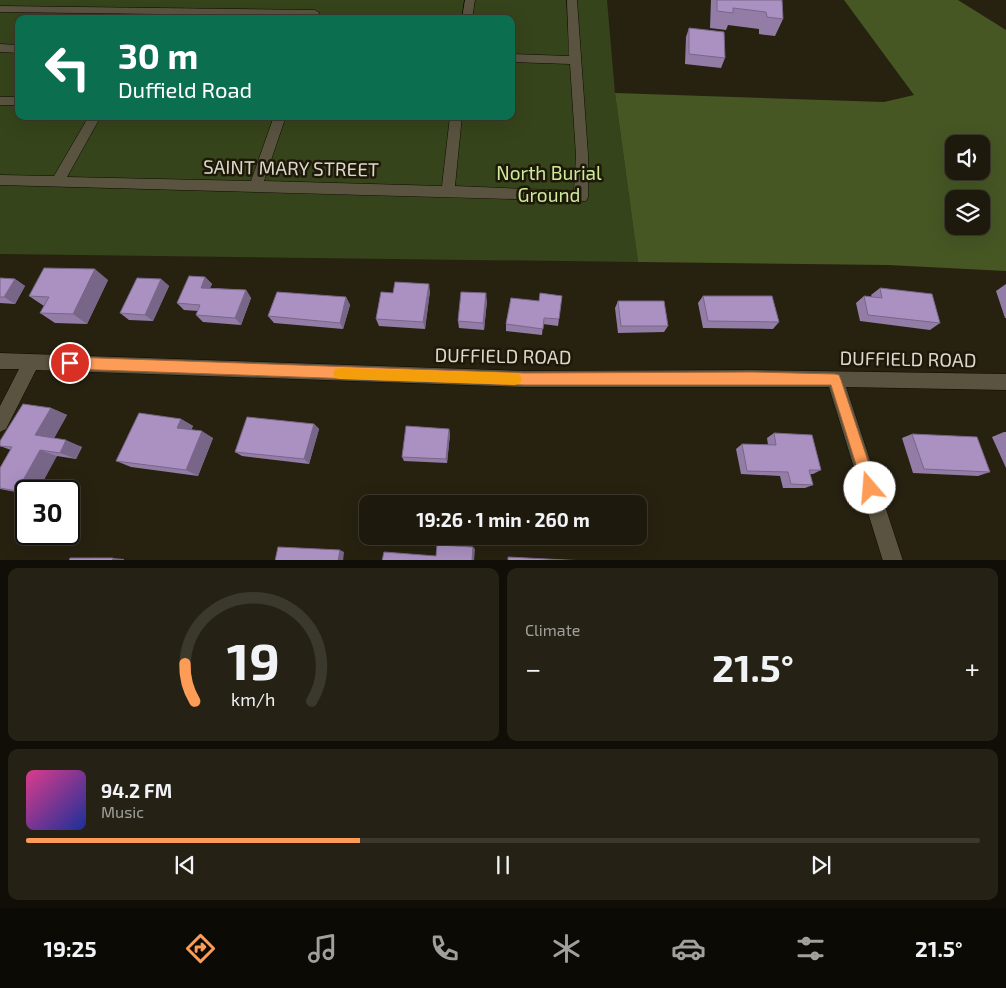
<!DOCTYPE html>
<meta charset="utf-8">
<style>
body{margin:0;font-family:"Exo 2",sans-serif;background:#252215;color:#f1f3f6;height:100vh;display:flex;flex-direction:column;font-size:19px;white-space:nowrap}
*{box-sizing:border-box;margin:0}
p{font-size:16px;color:#a0a09d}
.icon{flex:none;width:28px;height:28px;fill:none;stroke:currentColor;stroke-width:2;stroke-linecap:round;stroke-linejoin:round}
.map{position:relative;height:560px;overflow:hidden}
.details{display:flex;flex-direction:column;gap:8px;padding:8px;background:#100e07;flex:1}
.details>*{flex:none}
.guide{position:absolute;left:15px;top:15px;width:500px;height:105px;border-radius:10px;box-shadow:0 5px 20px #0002,0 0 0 1px #3b382d;background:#0b6e4f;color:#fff;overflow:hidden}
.fabs{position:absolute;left:945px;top:135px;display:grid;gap:10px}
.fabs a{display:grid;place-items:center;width:45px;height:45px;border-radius:10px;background:#1d190c;box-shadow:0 5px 20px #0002,0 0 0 1px #3b382d;font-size:25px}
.speed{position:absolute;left:15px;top:480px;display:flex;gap:10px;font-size:25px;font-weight:700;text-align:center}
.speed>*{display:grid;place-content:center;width:65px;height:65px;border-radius:50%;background:#1d190c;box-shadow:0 5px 20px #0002,0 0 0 1px #3b382d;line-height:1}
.speed .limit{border:2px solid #111;border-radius:8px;background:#fff;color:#111}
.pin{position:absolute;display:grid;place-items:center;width:42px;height:42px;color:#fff;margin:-21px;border:2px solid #fff;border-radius:50%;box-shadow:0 1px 5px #0007}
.me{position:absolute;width:55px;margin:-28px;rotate:342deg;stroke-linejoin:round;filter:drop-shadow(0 0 4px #0008)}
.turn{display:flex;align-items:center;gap:18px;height:105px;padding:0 20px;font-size:22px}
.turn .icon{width:65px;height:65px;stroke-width:2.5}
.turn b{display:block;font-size:35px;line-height:42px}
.big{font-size:38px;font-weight:700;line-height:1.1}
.details .tile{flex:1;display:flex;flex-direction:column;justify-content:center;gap:8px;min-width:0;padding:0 18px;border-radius:10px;background:#252215}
.details .dial{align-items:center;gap:0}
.dial svg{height:130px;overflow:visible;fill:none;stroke:#3b382d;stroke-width:7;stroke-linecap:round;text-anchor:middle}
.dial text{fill:#f1f3f6;stroke:none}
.song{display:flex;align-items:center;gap:15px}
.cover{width:60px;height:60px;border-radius:8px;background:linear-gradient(135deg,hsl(330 70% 55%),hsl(230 70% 35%))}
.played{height:5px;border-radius:2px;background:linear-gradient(90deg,#fd9c56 35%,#3b382d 35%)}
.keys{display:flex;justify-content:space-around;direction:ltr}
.heat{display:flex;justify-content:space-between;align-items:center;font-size:28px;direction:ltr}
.details .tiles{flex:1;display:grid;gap:8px;grid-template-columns:1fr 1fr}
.tile:last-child{grid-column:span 2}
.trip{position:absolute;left:359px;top:495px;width:288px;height:50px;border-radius:10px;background:#1d190c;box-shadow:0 5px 20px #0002,0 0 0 1px #3b382d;font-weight:700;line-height:50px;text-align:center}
.menu{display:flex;height:80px;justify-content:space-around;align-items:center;background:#0c0a05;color:#a0a09d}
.menu .icon{width:35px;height:35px}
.menu .current{color:#fd9c56}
.menu b{font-size:22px;color:#f1f3f6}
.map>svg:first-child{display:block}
</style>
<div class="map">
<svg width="1006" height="561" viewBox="0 0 1006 561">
<rect width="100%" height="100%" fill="#272110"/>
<!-- green -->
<path fill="#36441b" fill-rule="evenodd" d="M0,0H607L615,93L638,262L0,254ZM19,19H511V116H19Z"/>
<!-- forest -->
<path fill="#465724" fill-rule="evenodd" d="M844,0H958L1006,30V271L888,265L638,262L615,93L884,102L914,95ZM954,144H981V171H954ZM954,199H981V226H954Z"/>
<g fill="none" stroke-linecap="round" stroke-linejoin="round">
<!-- minor casing -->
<g stroke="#100a00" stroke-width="1">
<g id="minor">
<path d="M465,0H475L472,19H462Z"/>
<path d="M567,0H577L588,155V197L586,201L0,185V175L54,176L89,116H101L67,177L251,181L274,116H286L264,181L442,186L450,116H462L455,186L574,191L576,155L570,64L511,62V54L569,56Z"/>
<path d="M0,6L315,10L320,13L315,16L0,12Z"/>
<path d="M0,44L19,45V53L0,52Z"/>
<rect x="0" y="97" width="19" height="8"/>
<path d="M0,353L525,371L753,370L1006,374V390L846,387L903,561H883L829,387H525L36,370L6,429L0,432V406L19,369H0Z"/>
</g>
</g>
<!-- minor -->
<use href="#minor" fill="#595340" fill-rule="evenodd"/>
</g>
<!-- wall -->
<g fill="#937da7">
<path d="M711,0H782L783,19L775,36L759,34V29L728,25L726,30L710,28Z"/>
<path d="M689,28L725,58L721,68L685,64L686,37Z"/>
<path d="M205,277L212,284L210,288L246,290L251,298L241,325L203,322L196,315L198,311L184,310L177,303Z"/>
<path d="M0,278L15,279L25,286L15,304L0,303Z"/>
<path d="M161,279L169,286L153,321L129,320L120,313Z"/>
<path d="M108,280L87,324L55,323L40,313L44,306L29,296Z"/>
<path d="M1006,284V318H1005L996,291Z"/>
<path d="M880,288L940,323L930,330L860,321L856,303L864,296L872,297L871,295Z"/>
<path d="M430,291L425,329L379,326L376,319Z"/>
<path d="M703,296L779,322L773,329L703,328L698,303Z"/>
<path d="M346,297L350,305L343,329L274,323L268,316Z"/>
<path d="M511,298L559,319L558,326L543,324L542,335L506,331V324Z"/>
<path d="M487,301L484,330L459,328L458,321Z"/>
<path d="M618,301L668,326L664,332L618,333L615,308Z"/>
<path d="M51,408L67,415L54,438L82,447L76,459L57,456L26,491V494L0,489V468L11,450L0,446V441Z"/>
<path d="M181,419L193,426L191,430L213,438L198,476L131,467L116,461Z"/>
<path d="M314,424L319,429L309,464L242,456L235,452Z"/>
<path d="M449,429L450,434L447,463L404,461L402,457Z"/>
<path d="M1004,432H1006V468L992,437Z"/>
<path d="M774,433L821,470L813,474H810L813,485L805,488H783L780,476L741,474L736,449L742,444L768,445L767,438Z"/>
<path d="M912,434L990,472L978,476L913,473L902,438Z"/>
</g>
<!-- shaded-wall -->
<g fill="#786688">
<path d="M95,269L108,280L87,324L73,314Z"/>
<path d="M205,277L212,284L207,295L201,288Z"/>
<path d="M15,279L25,286L15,304L4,297Z"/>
<path d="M161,279L169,286L153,321L145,315Z"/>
<path d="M429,284L430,291L425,329L423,322Z"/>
<path d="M246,290L251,298L241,325L235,318Z"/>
<path d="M486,293L487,301L484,330L483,323Z"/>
<path d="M346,297L350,305L343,329L340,323Z"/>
<path d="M51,408L67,415L52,442L35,435Z"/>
<path d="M181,419L193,426L189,434L177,428Z"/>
<path d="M314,424L319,429L309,464L304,459Z"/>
<path d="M449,429L450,434L447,463L446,459Z"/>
<path d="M202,431L213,438L198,476L186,470Z"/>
<path d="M66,440L82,447L76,459L60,453Z"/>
<path d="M40,450L57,456L38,491H26V494L17,491Z"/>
<path d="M473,547L475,549L474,561H472Z"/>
<path d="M340,550L344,552L343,561H338Z"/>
<path d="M113,558L124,559V561H112Z"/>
</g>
<!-- building -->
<g fill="#ab91c2" stroke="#786688">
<path d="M717,0H782L783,19L767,17L766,12L733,8V13L717,11Z"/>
<path d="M689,28L724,32L725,58L689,54Z"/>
<path d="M44,268L95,269L73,314L40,313L49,297L29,296Z"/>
<path d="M189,276L205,277L201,288L246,290L235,318L196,315L200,305L177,303Z"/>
<path d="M0,278L15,279L4,297H0Z"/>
<path d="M137,278L161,279L145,315L120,313Z"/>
<path d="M395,282L429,284L423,322L376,319L381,292L393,293Z"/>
<path d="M880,288L932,294L940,323L868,315L864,296L882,298Z"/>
<path d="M277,292L346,297L340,323L268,316Z"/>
<path d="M461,292L486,293L483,323L458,321Z"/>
<path d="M540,293L562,296L559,319L544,318L543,329L506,324L511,298L539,301Z"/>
<path d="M703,296H772L779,322L708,321Z"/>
<path d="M618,301H664L668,326H621Z"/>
<path d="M23,404L51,408L35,435L66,440L60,453L40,450L17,491L0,488V468L12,447L0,446V441Z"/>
<path d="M139,413L181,419L177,428L202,431L186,470L116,461Z"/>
<path d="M247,417L314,424L304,459L235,452Z"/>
<path d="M406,426L449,429L446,459L402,457Z"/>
<path d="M774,433L812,435L821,470H809L813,485L791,484L788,472L747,471L742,444L776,445Z"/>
<path d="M912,434L977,437L990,472L924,469Z"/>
<path d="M437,545L473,547L472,561H382L384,552L436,556Z"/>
<path d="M278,547L340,550L338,561H275Z"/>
<path d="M508,557L586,561H508Z"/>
<path d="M70,558H113L112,561H69Z"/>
</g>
<!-- route -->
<path fill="#fd9c56" stroke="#a46538" d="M70,357L525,373L753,372L835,374L839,375L841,380L877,488L875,493L870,495L865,493L831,385H525L70,369L66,367L64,363L66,359Z"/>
<!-- slow -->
<path fill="#f59e0b" d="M340,368L515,373L520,375L522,379L520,383L515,385L340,379L335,378L333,374L335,369Z"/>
<g text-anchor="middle" stroke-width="5" stroke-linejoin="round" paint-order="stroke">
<!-- street labels -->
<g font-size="19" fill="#dcd8ce" stroke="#1d1807">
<text transform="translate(291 168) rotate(1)" y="7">SAINT MARY STREET</text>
<text transform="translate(503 356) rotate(1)" y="7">DUFFIELD ROAD</text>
<text transform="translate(908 359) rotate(1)" y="7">DUFFIELD ROAD</text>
</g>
<!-- park labels -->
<g font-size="19" fill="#cdeb9c" stroke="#1d1807">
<text x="549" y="180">North Burial<tspan x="549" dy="22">Ground</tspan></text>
</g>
</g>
</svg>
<div class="fabs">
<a><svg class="icon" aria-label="sound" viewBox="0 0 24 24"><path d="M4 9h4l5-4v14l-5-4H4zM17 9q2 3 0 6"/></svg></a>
<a><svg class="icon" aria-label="layers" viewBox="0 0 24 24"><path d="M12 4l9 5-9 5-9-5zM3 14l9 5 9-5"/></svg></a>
</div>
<div class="speed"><div class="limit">30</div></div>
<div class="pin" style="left:70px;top:363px;background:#d93025"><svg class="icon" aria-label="arrive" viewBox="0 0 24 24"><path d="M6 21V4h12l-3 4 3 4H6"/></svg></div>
<svg class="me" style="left:870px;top:488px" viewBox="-20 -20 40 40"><circle r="19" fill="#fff"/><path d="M0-13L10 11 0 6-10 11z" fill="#fd9c56"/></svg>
<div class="trip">19:26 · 1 min · 260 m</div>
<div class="guide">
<div class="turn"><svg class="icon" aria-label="left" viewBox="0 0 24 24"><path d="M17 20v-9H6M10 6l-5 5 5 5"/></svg><div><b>30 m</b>Duffield Road</div></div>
</div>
</div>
<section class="details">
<div class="tiles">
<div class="tile dial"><svg viewBox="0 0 100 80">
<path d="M14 69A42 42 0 1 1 86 69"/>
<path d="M14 69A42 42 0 0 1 8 46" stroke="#fd9c56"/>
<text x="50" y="56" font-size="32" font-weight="700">19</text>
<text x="50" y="72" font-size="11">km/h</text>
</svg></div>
<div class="tile"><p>Climate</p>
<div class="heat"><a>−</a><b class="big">21.5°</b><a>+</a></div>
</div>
<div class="tile">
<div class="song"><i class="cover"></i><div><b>94.2 FM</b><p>Music</p></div></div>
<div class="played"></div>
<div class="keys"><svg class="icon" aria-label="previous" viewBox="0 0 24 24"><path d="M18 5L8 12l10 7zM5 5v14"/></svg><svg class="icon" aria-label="pause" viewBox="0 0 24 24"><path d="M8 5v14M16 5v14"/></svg><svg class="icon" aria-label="next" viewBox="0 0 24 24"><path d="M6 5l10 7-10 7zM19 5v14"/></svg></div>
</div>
</div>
</section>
<nav class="menu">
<b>19:25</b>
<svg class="icon current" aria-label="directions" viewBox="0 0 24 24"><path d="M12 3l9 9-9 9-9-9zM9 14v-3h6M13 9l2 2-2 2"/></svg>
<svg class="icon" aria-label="music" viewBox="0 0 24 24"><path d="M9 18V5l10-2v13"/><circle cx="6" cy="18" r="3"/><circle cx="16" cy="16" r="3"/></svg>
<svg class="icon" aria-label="phone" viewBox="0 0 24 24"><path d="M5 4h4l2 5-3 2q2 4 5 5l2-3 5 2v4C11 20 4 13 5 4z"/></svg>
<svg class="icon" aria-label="climate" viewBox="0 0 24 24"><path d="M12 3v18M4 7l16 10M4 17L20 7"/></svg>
<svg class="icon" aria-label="car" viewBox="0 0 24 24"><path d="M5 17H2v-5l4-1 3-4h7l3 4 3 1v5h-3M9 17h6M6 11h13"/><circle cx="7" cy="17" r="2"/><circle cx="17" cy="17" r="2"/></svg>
<svg class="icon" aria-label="filters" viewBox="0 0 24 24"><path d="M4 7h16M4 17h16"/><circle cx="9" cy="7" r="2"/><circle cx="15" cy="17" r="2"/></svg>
<b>21.5°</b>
</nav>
